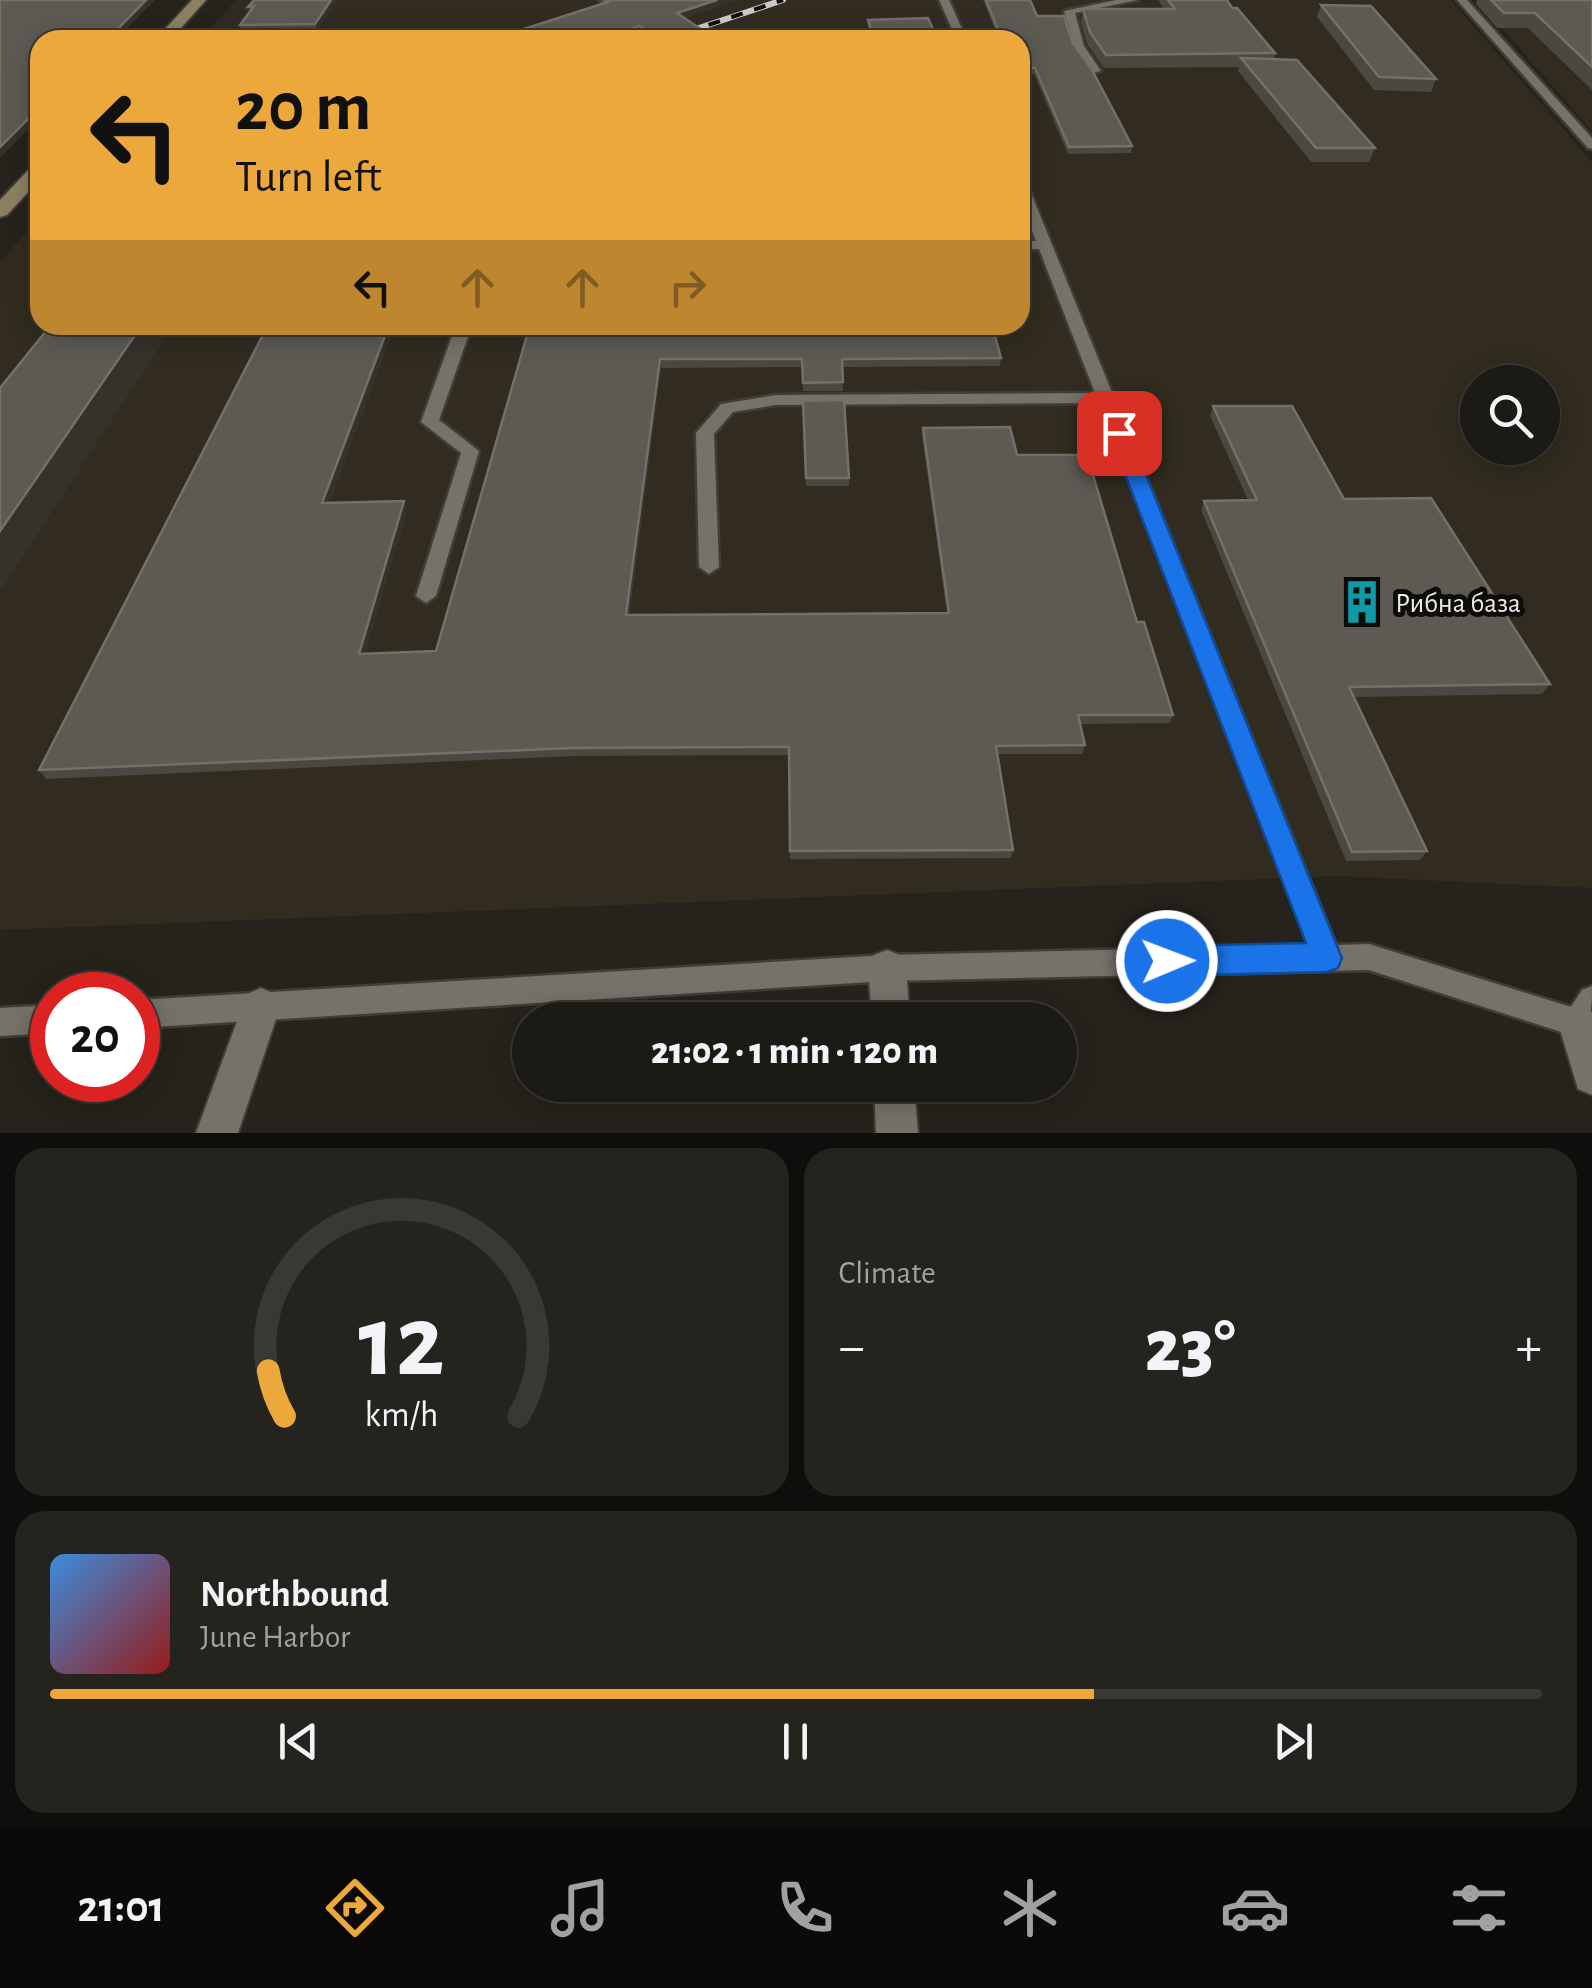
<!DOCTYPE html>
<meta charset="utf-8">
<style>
body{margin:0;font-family:"Alegreya Sans",sans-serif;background:#25231e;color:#f1f3f6;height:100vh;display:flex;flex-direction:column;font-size:38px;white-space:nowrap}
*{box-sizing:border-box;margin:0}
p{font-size:32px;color:#a0a1a0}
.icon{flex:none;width:55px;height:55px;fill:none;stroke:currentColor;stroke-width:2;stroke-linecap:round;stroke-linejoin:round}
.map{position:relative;height:1133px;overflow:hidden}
.side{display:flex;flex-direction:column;gap:15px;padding:15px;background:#0f0e0c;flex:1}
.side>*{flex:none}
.top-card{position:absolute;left:30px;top:30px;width:1000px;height:305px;border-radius:30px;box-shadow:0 5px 25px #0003,0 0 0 2px #3a3834;background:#eda83b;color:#111;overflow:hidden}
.tools{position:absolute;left:1460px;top:365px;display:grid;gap:20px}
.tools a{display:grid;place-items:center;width:100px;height:100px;border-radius:50%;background:#1c1a15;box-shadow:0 5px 25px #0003,0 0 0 2px #3a3834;font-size:50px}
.speed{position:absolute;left:30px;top:972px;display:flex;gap:20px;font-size:50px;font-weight:700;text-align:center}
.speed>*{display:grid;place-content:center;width:130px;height:130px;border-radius:50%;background:#1c1a15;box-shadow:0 5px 25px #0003,0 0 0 2px #3a3834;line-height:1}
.speed .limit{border:15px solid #d22;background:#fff;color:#111}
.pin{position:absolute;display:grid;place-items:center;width:85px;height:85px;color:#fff;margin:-42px;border-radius:20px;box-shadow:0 5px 15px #0006}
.me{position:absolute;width:110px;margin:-55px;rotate:89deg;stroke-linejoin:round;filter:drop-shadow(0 0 8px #0008)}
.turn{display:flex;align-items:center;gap:35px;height:210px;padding:0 40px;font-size:45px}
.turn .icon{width:130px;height:130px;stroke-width:2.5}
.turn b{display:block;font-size:70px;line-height:85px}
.lanes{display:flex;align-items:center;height:95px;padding:0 40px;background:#0003;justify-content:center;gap:50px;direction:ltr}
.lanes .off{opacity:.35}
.big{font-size:75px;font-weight:800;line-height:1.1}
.side .card{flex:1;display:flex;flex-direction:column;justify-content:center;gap:15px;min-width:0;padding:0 35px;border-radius:30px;background:#25231e}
.side .dial{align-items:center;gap:0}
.dial svg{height:260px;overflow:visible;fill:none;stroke:#3a3834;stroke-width:7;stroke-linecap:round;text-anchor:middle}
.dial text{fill:#f1f3f6;stroke:none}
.song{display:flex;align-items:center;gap:30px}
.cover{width:120px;height:120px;border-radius:15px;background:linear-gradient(135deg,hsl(210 70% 55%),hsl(0 70% 35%))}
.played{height:10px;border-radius:5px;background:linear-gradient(90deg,#eda83b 70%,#3a3834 70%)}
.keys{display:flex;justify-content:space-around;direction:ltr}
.heat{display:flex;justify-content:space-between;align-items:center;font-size:55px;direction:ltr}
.side .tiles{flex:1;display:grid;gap:15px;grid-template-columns:1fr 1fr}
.card:last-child{grid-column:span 2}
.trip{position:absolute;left:512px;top:1002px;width:565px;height:100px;border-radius:50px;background:#1c1a15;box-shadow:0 5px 25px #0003,0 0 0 2px #3a3834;font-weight:800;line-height:100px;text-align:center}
.menu{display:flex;height:160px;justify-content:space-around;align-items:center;background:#0b0a08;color:#a0a1a0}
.menu .icon{width:70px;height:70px}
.menu .current{color:#eda83b}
.menu b{font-size:45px;color:#f1f3f6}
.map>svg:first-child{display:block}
</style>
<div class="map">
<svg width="1592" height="1133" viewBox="0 0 1592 1133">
<rect width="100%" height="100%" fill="#26231c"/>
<!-- built -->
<g fill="#312c1f" fill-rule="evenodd">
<path d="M236,0H1451L1592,162V888L1338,876L0,930V262L40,217V325H1020V40H200ZM1478,382H1542V448H1478Z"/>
<path d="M1477,0H1592V131Z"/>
</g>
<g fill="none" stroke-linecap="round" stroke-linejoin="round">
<!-- service casing -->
<g stroke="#403d37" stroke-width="5">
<g id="service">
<path d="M939,0H949L967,40H957Z"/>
<path d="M1116,0H1138L1075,13L1084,46L1101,71L1091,73L1074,46L1064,11Z"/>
<path d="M1457,0H1467L1592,138V149L1588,148Z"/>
<path d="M1020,179L1027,183L1336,945L1369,944L1571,1007L1582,990L1592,986C1592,1006 1592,1028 1577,1037L1369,970L887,981L138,1028V1000L887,955L1309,945L1099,403L776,405L733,412L714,434L719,567L709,574L699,567L696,433L721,404L776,395L1095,393L1039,249H1020V241H1036L1020,200Z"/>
<path d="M456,325H472L439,420L479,451L436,596L426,603L416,596L461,453L421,422Z"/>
<path d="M52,1005V1033L0,1036V1008Z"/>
</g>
</g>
<!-- minor casing -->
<g stroke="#403d37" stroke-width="4">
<g id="minor">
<path d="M887,950L900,955L906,968L910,1020H872L868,968L874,955Z"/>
<path d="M261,988L275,994L280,1007L238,1133H196L247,994Z"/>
<path d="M1577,1004L1592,1012V1095L1578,1089L1558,1023L1563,1009Z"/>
<path d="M874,1085H914L918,1133H876Z"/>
</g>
</g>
<!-- secondary casing -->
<g stroke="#403d37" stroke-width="4">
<g id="secondary">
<path d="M192,0H206L170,40H155Z"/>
<path d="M40,163V179L7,215L0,217V200L34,164Z"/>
</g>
</g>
<!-- service -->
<use href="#service" fill="#757269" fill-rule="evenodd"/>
<!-- minor -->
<use href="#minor" fill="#757269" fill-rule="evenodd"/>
<!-- secondary -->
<use href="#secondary" fill="#8b8062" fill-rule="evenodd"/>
<!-- rail casing -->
<g stroke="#cdcac5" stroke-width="6">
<path id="rail" d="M663,40L783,0"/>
</g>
<!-- rail -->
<use href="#rail" stroke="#0e0c09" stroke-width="4" stroke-dasharray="12" stroke-linecap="butt"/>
</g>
<!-- wall -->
<g fill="#4b4841">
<path d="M254,0H337L317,30L242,31L240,25L250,12L248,7Z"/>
<path d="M596,0H736L684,18L717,40H652L641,32L618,40H530L522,36L521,30L602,4Z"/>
<path d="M983,0H1030L1037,16L1072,42L1132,146L1131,153L1068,154L1034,74H1020V40H999Z"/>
<path d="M1158,0H1227L1232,8L1275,53L1274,59L1375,148L1369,162H1311L1238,71L1239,67L1104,68L1087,44L1081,22L1083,9H1164Z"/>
<path d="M1477,0H1592V90L1528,28H1497L1476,4Z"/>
<path d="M1321,5L1436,79L1431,92L1374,90L1317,17Z"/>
<path d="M868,20L938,40H868Z"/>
<path d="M268,325H395L329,503L404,501L407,510L365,654L436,651L530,325L1001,358L1000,366L842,367L843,391H803L802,367L661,368L629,615L947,613L922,436L923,428L1017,455L1137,622L1173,715L1169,723L1080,724L1085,745L1082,754H997L1013,850L1011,858L790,859L789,755L574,756L46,779L39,770Z"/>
<path d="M803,401L849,478V486H806Z"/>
<path d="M1213,406L1344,499L1550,684L1542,694L1353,697L1427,851L1420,860L1346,861L1201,510L1204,501L1248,500L1210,416Z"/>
</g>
<!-- shaded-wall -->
<g fill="#35322b">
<path d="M146,0H155L116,40H107Z"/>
<path d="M331,0H337L317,30L315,24Z"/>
<path d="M717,0H736L677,20V13Z"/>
<path d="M640,26L641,32L618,40H597Z"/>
<path d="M40,107V117L0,158V147Z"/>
<path d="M142,325H174L0,591V531Z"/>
<path d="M389,325H395L326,512L322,503Z"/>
<path d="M660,359L661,368L627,624L626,615Z"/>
<path d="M404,501L407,510L363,662L359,654Z"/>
</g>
<!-- building -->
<g fill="#5c5a53" stroke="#73706a" stroke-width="2.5">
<path d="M0,0H146L107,40H40V107L0,147Z"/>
<path d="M254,0H331L315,24L240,25L254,6L248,7Z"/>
<path d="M604,0H717L677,13L717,40H661L640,26L597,40H545L521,30L608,2Z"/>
<path d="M986,0H1030L1037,16H1064L1072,42L1092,70L1132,146L1069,147L1035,68H1020V40H1002Z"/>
<path d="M1168,0H1227L1232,8H1237L1275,53L1106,55L1090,32L1083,9H1175Z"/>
<path d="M1491,0H1592V67L1535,13H1504Z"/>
<path d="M1321,5L1371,6L1436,79L1379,77Z"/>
<path d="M928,18L938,40H874L868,20Z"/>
<path d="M476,32L481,40H423Z"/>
<path d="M1241,58L1297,60L1375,148H1316Z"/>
<path d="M51,325H142L0,531V388Z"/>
<path d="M268,325H389L322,503L404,501L359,654L436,651L530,325H992L1001,358L842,359L843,382L803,383L802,359H660L626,615L949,613L923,428L1010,427L1017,455H1087L1137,622H1144L1173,715H1078L1085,745L996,746L1013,850L790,851L789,747L572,748L39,770Z"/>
<path d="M844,400L849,478H806L803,401Z"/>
<path d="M1213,406H1292L1344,499L1431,498L1550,684L1349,687L1427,851L1352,852L1204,501L1257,500Z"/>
</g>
<!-- route -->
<path fill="#1a73e8" stroke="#114b97" stroke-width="2.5" d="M1119,427L1129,433L1342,958L1338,968L1327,972L1167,976L1156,972L1152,961L1156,951L1167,946L1306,943L1109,433Z"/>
<!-- icons -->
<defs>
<g id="building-bare" transform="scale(3.45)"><path d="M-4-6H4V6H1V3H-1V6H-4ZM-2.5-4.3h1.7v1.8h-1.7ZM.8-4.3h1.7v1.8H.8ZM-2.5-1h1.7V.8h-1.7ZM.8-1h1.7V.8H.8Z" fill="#0f9aa8" stroke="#0e0c09" stroke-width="2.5" paint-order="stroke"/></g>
</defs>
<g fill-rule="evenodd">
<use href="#building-bare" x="1362" y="602"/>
</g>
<g text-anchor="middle" stroke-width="10" stroke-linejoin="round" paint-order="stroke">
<!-- poi labels -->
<g font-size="28" fill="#eceae5" stroke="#0e0c09" text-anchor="start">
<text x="1395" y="612">Рибна база</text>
</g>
</g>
</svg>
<div class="tools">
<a><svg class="icon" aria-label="search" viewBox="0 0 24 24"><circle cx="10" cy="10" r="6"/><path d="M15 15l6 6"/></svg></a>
</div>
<div class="speed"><div class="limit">20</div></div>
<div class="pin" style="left:1119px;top:433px;background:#d93025"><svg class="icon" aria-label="arrive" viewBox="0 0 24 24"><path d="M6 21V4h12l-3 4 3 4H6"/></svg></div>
<svg class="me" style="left:1167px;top:961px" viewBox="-20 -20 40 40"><circle r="17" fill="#1a73e8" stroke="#fff" stroke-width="3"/><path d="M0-11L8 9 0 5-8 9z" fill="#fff"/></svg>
<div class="trip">21:02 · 1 min · 120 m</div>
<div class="top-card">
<div class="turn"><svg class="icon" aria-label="left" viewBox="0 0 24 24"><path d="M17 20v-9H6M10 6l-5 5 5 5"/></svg><div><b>20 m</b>Turn left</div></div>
<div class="lanes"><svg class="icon" aria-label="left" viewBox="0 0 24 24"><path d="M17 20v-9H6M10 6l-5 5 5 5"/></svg><svg class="icon off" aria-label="ahead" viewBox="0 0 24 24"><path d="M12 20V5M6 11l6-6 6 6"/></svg><svg class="icon off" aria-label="ahead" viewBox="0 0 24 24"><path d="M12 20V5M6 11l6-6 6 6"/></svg><svg class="icon off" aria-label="right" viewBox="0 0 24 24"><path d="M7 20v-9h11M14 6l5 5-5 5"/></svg></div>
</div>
</div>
<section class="side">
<div class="tiles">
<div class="card dial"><svg viewBox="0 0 100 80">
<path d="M14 69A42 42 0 1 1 86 69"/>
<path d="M14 69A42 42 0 0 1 9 55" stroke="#eda83b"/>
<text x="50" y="56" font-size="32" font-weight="700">12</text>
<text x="50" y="72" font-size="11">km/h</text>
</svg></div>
<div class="card"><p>Climate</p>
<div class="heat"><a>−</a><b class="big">23°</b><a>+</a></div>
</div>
<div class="card">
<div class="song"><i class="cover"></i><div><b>Northbound</b><p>June Harbor</p></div></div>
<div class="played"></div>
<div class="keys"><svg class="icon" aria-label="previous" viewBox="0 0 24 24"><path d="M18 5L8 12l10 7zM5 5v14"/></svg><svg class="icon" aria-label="pause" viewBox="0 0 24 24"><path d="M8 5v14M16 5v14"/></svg><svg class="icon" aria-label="next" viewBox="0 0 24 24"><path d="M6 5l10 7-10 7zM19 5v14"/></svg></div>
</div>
</div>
</section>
<nav class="menu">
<b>21:01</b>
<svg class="icon current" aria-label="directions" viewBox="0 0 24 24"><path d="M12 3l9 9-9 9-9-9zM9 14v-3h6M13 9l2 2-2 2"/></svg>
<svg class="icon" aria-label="music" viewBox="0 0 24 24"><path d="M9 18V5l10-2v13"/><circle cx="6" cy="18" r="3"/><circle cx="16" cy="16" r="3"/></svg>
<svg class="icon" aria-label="phone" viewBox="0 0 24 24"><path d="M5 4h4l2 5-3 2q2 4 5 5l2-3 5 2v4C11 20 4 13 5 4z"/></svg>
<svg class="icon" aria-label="climate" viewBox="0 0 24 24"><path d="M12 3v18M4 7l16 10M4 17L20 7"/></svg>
<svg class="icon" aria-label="car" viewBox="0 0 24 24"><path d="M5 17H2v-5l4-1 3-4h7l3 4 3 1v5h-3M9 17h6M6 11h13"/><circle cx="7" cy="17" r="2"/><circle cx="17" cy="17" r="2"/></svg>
<svg class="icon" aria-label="filters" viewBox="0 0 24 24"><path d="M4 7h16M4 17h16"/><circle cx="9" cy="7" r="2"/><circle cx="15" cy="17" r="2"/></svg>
</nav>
